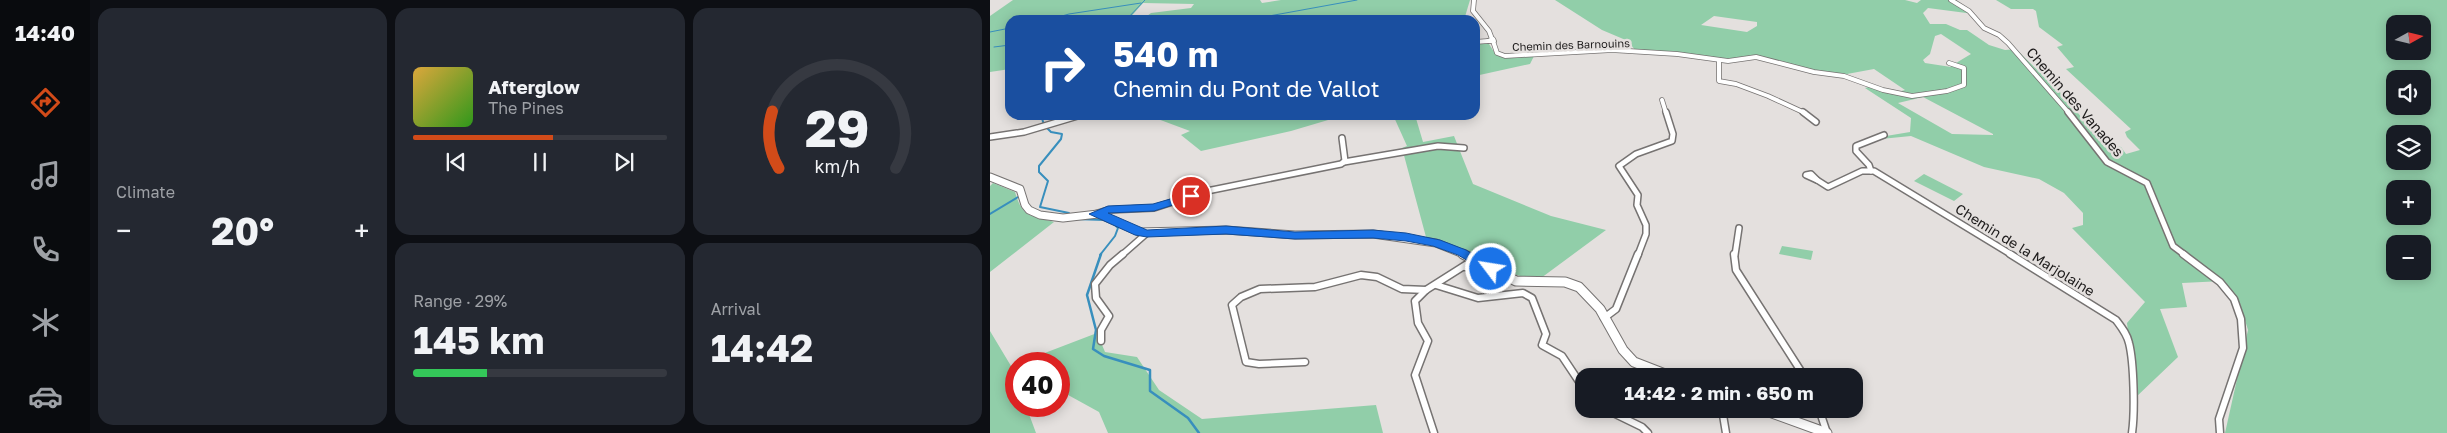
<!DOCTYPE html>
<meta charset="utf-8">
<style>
body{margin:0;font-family:"Golos Text",sans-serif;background:#242831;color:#f1f3f6;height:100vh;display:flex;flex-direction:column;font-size:19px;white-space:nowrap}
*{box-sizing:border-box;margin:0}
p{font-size:16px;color:#9ea1a6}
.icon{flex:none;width:28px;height:28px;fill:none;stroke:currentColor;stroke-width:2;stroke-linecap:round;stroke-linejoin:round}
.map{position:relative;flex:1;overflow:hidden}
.panel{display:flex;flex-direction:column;gap:8px;padding:8px;background:#0d0f14;width:900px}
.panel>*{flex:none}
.banner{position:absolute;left:15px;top:15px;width:475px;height:105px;border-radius:15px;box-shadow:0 2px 12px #0003;background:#1a4fa0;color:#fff;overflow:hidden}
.needle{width:32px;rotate:82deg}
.tools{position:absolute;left:1396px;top:15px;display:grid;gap:10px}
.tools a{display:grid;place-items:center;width:45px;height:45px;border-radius:10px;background:#171b24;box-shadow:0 2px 12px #0003;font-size:25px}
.speed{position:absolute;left:15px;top:352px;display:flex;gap:10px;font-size:25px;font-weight:700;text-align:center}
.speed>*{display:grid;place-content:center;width:65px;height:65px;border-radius:50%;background:#171b24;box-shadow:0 2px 12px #0003;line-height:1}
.speed .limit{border:8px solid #d22;background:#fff;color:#111}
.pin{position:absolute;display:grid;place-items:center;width:42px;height:42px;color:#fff;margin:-21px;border:2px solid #fff;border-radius:50%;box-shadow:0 1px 5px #0007}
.me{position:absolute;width:55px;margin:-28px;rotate:301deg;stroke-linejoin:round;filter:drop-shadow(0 0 4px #0008)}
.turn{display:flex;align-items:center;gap:18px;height:105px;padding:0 25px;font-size:22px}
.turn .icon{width:65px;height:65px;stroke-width:2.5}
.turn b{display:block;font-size:35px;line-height:42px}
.big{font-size:38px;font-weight:700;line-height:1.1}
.panel .widget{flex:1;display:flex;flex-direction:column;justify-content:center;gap:8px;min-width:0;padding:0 18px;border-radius:15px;background:#242831}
.panel .dial{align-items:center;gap:0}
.dial svg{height:130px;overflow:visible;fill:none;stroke:#363941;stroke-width:7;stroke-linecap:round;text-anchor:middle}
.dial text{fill:#f1f3f6;stroke:none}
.song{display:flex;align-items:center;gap:15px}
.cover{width:60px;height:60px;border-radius:8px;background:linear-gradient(135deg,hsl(40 70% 55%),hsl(110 70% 35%))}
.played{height:5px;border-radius:2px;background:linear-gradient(90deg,#d24b19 55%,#363941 55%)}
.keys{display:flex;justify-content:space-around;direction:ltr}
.heat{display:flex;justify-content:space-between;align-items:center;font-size:28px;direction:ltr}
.charge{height:8px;border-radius:4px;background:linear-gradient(90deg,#34c759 29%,#363941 0)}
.panel .tiles{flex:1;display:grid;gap:8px;grid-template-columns:repeat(3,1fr)}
.widget:first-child{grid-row:span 2}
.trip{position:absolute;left:585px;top:368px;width:288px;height:50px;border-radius:15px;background:#171b24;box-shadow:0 2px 12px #0003;font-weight:700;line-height:50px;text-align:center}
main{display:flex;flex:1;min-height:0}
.tabs{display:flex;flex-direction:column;width:90px;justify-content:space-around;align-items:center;background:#090b0e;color:#9ea1a6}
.tabs .icon{width:35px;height:35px}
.tabs .active{color:#d24b19}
.tabs b{font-size:22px;color:#f1f3f6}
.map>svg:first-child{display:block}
</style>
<main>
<nav class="tabs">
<b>14:40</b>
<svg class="icon active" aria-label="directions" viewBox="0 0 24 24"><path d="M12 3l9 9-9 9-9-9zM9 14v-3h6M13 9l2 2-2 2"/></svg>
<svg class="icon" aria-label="music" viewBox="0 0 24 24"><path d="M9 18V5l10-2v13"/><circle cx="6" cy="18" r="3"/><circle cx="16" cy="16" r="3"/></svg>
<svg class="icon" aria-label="phone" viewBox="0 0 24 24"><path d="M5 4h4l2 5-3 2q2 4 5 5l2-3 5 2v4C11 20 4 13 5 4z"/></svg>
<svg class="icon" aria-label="climate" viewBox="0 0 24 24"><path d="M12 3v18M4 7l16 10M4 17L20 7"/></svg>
<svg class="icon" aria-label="car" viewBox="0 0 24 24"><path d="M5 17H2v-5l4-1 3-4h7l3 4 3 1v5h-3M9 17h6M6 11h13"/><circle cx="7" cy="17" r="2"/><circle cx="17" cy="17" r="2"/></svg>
</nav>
<section class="panel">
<div class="tiles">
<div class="widget"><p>Climate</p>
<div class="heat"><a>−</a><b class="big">20°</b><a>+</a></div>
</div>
<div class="widget">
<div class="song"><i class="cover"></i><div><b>Afterglow</b><p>The Pines</p></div></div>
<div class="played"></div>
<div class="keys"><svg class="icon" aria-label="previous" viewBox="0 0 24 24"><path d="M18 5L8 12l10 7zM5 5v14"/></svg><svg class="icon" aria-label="pause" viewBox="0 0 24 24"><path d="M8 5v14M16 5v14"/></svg><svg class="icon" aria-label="next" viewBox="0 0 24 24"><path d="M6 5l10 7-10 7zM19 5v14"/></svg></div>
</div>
<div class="widget dial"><svg viewBox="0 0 100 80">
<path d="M14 69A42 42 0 1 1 86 69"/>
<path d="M14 69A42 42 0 0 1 10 34" stroke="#d24b19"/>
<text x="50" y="56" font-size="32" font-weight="700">29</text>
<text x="50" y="72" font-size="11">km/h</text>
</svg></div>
<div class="widget"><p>Range · 29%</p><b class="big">145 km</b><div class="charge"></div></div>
<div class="widget"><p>Arrival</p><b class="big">14:42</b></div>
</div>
</section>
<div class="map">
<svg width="1457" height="433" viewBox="0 0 1457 433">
<rect width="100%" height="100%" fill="#e4e0de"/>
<!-- green -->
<g fill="#91cea9" fill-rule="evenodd">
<path d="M23,0H270L272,3L291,0H480L474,20H141L157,16L161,13L201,8L204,4L153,3L138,20H20V69L0,72V16Z"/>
<path d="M565,0H915L927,3L931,0H966L984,14L938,8L933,13L940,24H956L970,30H977L999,45L1015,50L1026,49L1077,99L1080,108H1084L1112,143L1131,147L1136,154L1150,150L1137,137L1135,132L1141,129L1076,69L1084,67L1067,47L1073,45L1049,27L1046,11L1043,9H1021L1006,0H1457V433H1235L1258,330L1250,304L1233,281L1192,283L1197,307L1170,309L1188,357L1145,398L1137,323L1155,302L1082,228L1093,225V213L1074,193L1049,179L994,167L921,136L891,139L890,137L920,132L921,118L875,88C888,83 901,95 915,90L884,69L857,74L825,72L774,57L741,60L645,50L638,41L612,30ZM724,16L767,22V26L757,32L711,25ZM1405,24H1432V51H1405ZM951,34L981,54L966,63L959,62L961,67L935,63L933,60L940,54L945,36ZM1405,79H1432V106H1405ZM933,97L1003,134V135L962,134L908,103ZM1405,134H1432V161H1405ZM1405,189H1432V216H1405ZM1405,244H1432V271H1405Z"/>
<path d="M485,44H499L506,55L513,57L545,54L540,64L485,76Z"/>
<path d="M157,115H355L301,131L211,151L191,135L200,131Z"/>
<path d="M403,115H425L433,142L464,136L483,184L561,216L616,230L547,281L510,270L487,254L436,237L412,148L417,146Z"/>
<path d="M934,174L973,194L964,201L924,181Z"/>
<path d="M3,183L25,192C32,217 40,216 64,222L0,272V186Z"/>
<path d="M792,246L823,251L821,260L789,254Z"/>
<path d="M0,331L21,366L107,333L115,352L147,357L169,390L212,419L386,405L393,433H118L109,412L69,390V364H26V368L21,366L26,380V406H36L46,433H0Z"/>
</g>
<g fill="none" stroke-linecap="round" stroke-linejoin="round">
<!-- stream-far2 -->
<g stroke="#388fbd" stroke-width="1">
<path d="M58,20L79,14L151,3"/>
<path d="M136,20L155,0"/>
<path d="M257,20L367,0"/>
<path d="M0,32L20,28"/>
<path d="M4,47L20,45"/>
</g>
<!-- stream-far1 -->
<g stroke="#388fbd" stroke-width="2">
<path d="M51,115L54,125"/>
<path d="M56,127L61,132L72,134L71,139L49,166V172L58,181L50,207L79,213"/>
<path d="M0,214L28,197"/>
<path d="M85,219L115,220"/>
<path d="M110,255L125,236L128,228L124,224"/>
</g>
<!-- stream -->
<path stroke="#388fbd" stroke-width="2.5" d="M111,254L97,295L106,330L103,349L114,356L160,370V391L198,418L209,433"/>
<!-- street-far2 casing -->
<g stroke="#767372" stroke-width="5.5">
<g id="street-far2">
<path d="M484,0L483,11L499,31L502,39"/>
<path d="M961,0L979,11L994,28L1009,35L1018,43L1079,113"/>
<path d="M503,39L504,41H498Z"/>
<path d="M503,41L507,53L515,56L622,50L687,54L738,61L766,57L824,72L854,76L893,90L922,96L957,91L974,85V68L959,63"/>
<path d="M485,42L498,41"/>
<path d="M729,60V81L746,84L778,96L815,113"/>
<path d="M672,100L676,113"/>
</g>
</g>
<!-- street-far1 casing -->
<g stroke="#767372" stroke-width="8">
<g id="street-far1">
<path d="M813,112L826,122"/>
<path d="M1078,112L1117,162L1157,183L1183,246L1195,255"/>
<path d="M0,137L34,132L91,115"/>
<path d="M354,162L448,146L474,148"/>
<path d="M881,171L879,165L866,151V146L894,135"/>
<path d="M821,174L827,180L816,175Z"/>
<path d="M827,180L838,187L872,171H884L1022,255"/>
<path d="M105,214L118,210L164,208L217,191L351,164L355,161L352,138"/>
<path d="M132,255L157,233"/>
<path d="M648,255L656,234V225L647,205L648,195L629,166L646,154L682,141L683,134L676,112"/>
<path d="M745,255L749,228"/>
</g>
</g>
<!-- street casing -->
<g stroke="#767372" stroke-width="9">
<g id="street">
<path d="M744,254L746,270L814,376"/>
<path d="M1020,254L1126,320C1132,328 1137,334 1139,343C1144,363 1145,412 1142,433"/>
<path d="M1193,254L1230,282L1244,299L1251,319L1253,348L1229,419L1230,433"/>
<path d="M475,267L493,268"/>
<path d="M446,285L488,298L533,293L542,298L556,334L552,345L572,356L594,389"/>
<path d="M614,318L626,309L648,254"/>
<path d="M111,341V330L119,316L106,298L105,284L120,265L133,254"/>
<path d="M315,362L269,364L256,362L242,305L251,297L270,289L325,287L371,275L387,277L412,289L436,290"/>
<path d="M615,409L652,427L658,433"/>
<path d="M732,409L736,433"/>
<path d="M829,409L837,433"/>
<path d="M444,433L425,375L438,341L428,323L425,301L436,290L485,259"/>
</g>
</g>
<!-- secondary-far1 casing -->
<g stroke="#767372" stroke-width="9">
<path id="secondary-far1" d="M0,177L30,189L35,205L39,210L50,215L73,218L108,214L149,232L236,230L305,235L383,234L446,243L476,255"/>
</g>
<!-- secondary casing -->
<g stroke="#767372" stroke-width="11">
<g id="secondary">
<path d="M473,254L526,281L575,282L589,287L610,309L633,350L644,362L680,376"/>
<path d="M771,409L837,433"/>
</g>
</g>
<!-- street-far2 -->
<use href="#street-far2" stroke="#fff" stroke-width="4"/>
<!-- street-far1 -->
<use href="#street-far1" stroke="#fff" stroke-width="5"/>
<!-- street -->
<use href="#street" stroke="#fff" stroke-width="6"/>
<!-- secondary-far1 -->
<use href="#secondary-far1" stroke="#fff" stroke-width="7"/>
<!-- secondary -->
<use href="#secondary" stroke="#fff" stroke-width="9"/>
</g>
<!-- route -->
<path fill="#1a73e8" stroke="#114b97" d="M201,193L205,194V198L164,211L118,213L157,230L236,226L305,232L383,230L416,233L450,240L476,250L507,269L506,272H497L468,255L443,246L416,241L383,238L305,239L236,234L157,237L145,235L99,214L118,206L163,204Z"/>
<g text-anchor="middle" stroke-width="5" stroke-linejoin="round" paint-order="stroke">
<!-- far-street labels -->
<g font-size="11" fill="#1c1a1a" stroke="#e4e0de">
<text transform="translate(581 45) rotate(-2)" y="4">Chemin des Barnouins</text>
</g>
<!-- street labels -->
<g font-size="14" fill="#1c1a1a" stroke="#e4e0de">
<text transform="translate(1085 102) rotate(49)" y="5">Chemin des Vanades</text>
<text transform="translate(1035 250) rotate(32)" y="5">Chemin de la Marjolaine</text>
</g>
</g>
</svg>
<div class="tools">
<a><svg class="needle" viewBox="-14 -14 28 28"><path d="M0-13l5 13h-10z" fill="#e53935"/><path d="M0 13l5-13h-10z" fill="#9ea1a6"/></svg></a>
<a><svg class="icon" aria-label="sound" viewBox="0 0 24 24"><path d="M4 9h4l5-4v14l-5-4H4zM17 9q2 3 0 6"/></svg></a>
<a><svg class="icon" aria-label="layers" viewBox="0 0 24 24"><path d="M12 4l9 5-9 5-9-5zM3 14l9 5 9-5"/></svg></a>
<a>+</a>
<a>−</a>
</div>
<div class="speed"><div class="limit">40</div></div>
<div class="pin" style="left:201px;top:196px;background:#d93025"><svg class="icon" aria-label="arrive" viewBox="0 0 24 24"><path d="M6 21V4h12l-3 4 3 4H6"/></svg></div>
<svg class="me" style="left:501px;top:269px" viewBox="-20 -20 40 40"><circle r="17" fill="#1a73e8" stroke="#fff" stroke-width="3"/><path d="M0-11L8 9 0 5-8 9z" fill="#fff"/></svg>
<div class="trip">14:42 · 2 min · 650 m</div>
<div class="banner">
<div class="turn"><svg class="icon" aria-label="right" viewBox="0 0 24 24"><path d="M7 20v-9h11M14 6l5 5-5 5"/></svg><div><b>540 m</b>Chemin du Pont de Vallot</div></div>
</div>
</div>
</main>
